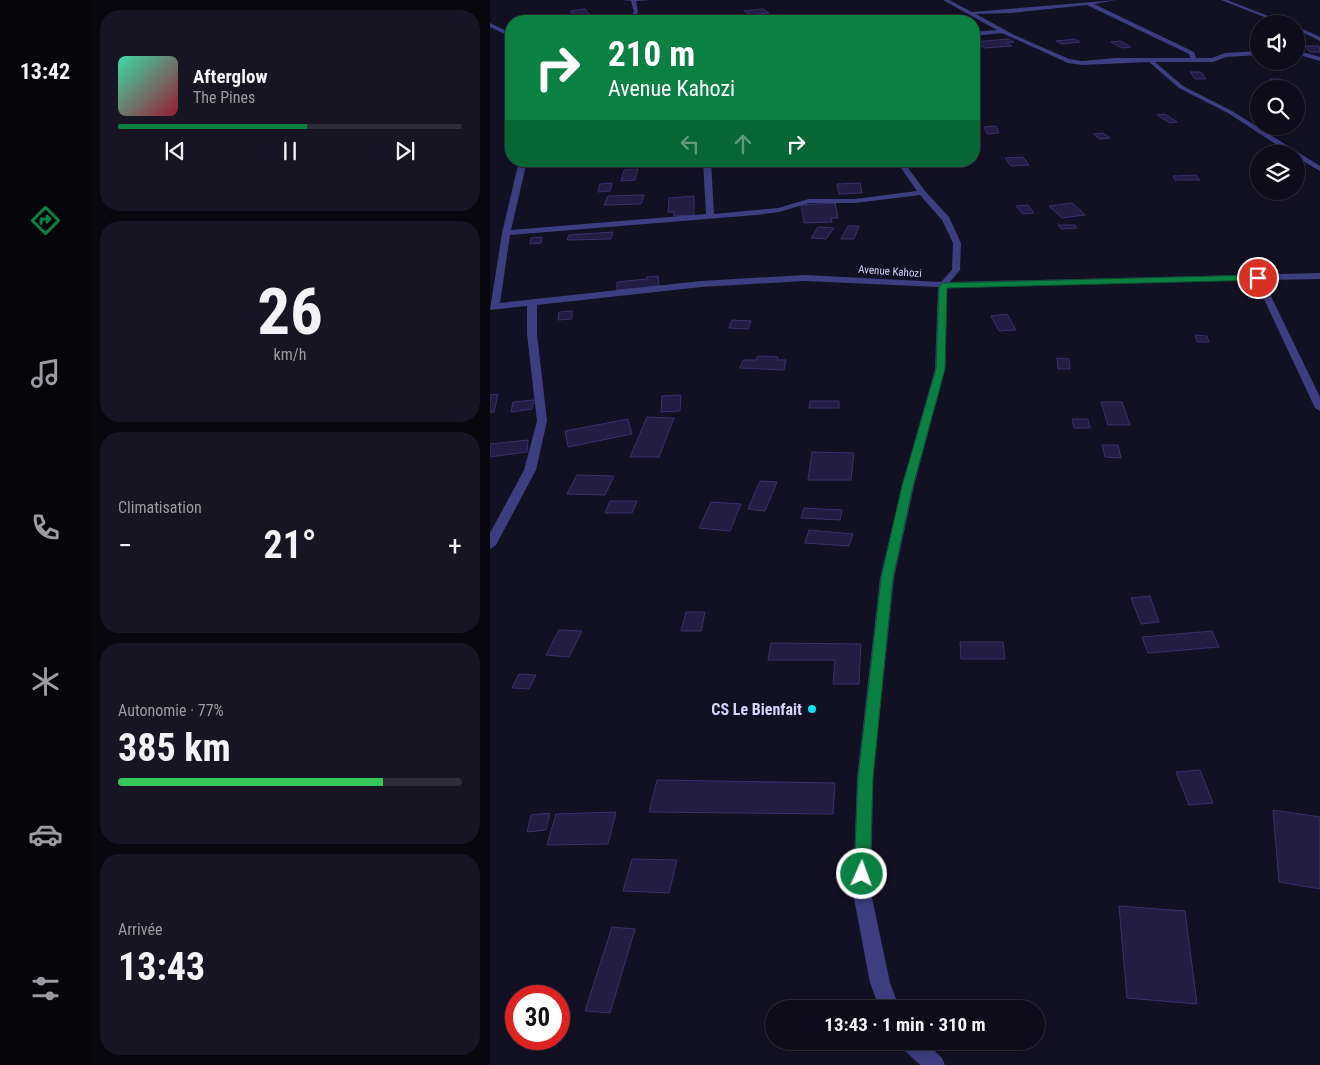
<!DOCTYPE html>
<html lang="fr">
<meta charset="utf-8">
<style>
body{margin:0;font-family:"Roboto Condensed",sans-serif;background:#171523;color:#f1f3f6;height:100vh;display:flex;flex-direction:column;font-size:19px;white-space:nowrap}
*{box-sizing:border-box;margin:0}
p{font-size:16px;color:#9b9ba2}
.icon{flex:none;width:28px;height:28px;fill:none;stroke:currentColor;stroke-width:2;stroke-linecap:round;stroke-linejoin:round}
.map{position:relative;flex:1;overflow:hidden}
.panel{display:flex;flex-direction:column;gap:10px;padding:10px;background:#08070e;width:400px}
.panel>*{flex:none}
.hud{position:absolute;left:15px;top:15px;width:475px;height:152px;border-radius:20px;box-shadow:0 2px 8px #0003,0 0 0 1px #2e2c39;background:#0b8043;color:#fff;overflow:hidden}
.tools{position:absolute;left:760px;top:15px;display:grid;gap:10px}
.tools a{display:grid;place-items:center;width:55px;height:55px;border-radius:50%;background:#0e0c1a;box-shadow:0 2px 8px #0003,0 0 0 1px #2e2c39;font-size:25px}
.speed{position:absolute;left:15px;top:985px;display:flex;gap:10px;font-size:25px;font-weight:700;text-align:center}
.speed>*{display:grid;place-content:center;width:65px;height:65px;border-radius:50%;background:#0e0c1a;box-shadow:0 2px 8px #0003,0 0 0 1px #2e2c39;line-height:1}
.speed .limit{border:8px solid #d22;background:#fff;color:#111}
.pin{position:absolute;display:grid;place-items:center;width:42px;height:42px;color:#fff;margin:-21px;border:2px solid #fff;border-radius:50%;box-shadow:0 1px 5px #0007}
.me{position:absolute;width:55px;margin:-28px;rotate:2deg;stroke-linejoin:round;filter:drop-shadow(0 0 4px #0008)}
.turn{display:flex;align-items:center;gap:18px;height:105px;padding:0 20px;font-size:22px}
.turn .icon{width:65px;height:65px;stroke-width:2.5}
.turn b{display:block;font-size:35px;line-height:42px}
.lanes{display:flex;align-items:center;height:48px;padding:0 20px;background:#0003;justify-content:center;gap:25px;direction:ltr}
.lanes .off{opacity:.35}
.big{font-size:38px;font-weight:700;line-height:1.1}
.panel .tile{flex:1;display:flex;flex-direction:column;justify-content:center;gap:8px;min-width:0;padding:0 18px;border-radius:20px;background:#171523}
.panel .dial{align-items:center;gap:0}
.dial b{font-size:65px;line-height:1}
.song{display:flex;align-items:center;gap:15px}
.cover{width:60px;height:60px;border-radius:8px;background:linear-gradient(135deg,hsl(160 70% 55%),hsl(350 70% 35%))}
.played{height:5px;border-radius:2px;background:linear-gradient(90deg,#0b8043 55%,#2e2c39 55%)}
.keys{display:flex;justify-content:space-around;direction:ltr}
.heat{display:flex;justify-content:space-between;align-items:center;font-size:28px;direction:ltr}
.charge{height:8px;border-radius:4px;background:linear-gradient(90deg,#34c759 77%,#2e2c39 0)}
.trip{position:absolute;left:275px;top:1000px;width:280px;height:50px;border-radius:25px;background:#0e0c1a;box-shadow:0 2px 8px #0003,0 0 0 1px #2e2c39;font-weight:700;line-height:50px;text-align:center}
main{display:flex;flex:1;min-height:0}
.dock{display:flex;flex-direction:column;width:90px;justify-content:space-around;align-items:center;background:#06050a;color:#9b9ba2}
.dock .icon{width:35px;height:35px}
.dock .selected{color:#0b8043}
.dock b{font-size:22px;color:#f1f3f6}
.map>svg:first-child{display:block}
</style>
<main>
<nav class="dock">
<b>13:42</b>
<svg class="icon selected" aria-label="directions" viewBox="0 0 24 24"><path d="M12 3l9 9-9 9-9-9zM9 14v-3h6M13 9l2 2-2 2"/></svg>
<svg class="icon" aria-label="music" viewBox="0 0 24 24"><path d="M9 18V5l10-2v13"/><circle cx="6" cy="18" r="3"/><circle cx="16" cy="16" r="3"/></svg>
<svg class="icon" aria-label="phone" viewBox="0 0 24 24"><path d="M5 4h4l2 5-3 2q2 4 5 5l2-3 5 2v4C11 20 4 13 5 4z"/></svg>
<svg class="icon" aria-label="climate" viewBox="0 0 24 24"><path d="M12 3v18M4 7l16 10M4 17L20 7"/></svg>
<svg class="icon" aria-label="car" viewBox="0 0 24 24"><path d="M5 17H2v-5l4-1 3-4h7l3 4 3 1v5h-3M9 17h6M6 11h13"/><circle cx="7" cy="17" r="2"/><circle cx="17" cy="17" r="2"/></svg>
<svg class="icon" aria-label="filters" viewBox="0 0 24 24"><path d="M4 7h16M4 17h16"/><circle cx="9" cy="7" r="2"/><circle cx="15" cy="17" r="2"/></svg>
</nav>
<section class="panel">
<div class="tile">
<div class="song"><i class="cover"></i><div><b>Afterglow</b><p>The Pines</p></div></div>
<div class="played"></div>
<div class="keys"><svg class="icon" aria-label="previous" viewBox="0 0 24 24"><path d="M18 5L8 12l10 7zM5 5v14"/></svg><svg class="icon" aria-label="pause" viewBox="0 0 24 24"><path d="M8 5v14M16 5v14"/></svg><svg class="icon" aria-label="next" viewBox="0 0 24 24"><path d="M6 5l10 7-10 7zM19 5v14"/></svg></div>
</div>
<div class="tile dial"><b>26</b><p>km/h</p></div>
<div class="tile"><p>Climatisation</p>
<div class="heat"><a>−</a><b class="big">21°</b><a>+</a></div>
</div>
<div class="tile"><p>Autonomie · 77%</p><b class="big">385 km</b><div class="charge"></div></div>
<div class="tile"><p>Arrivée</p><b class="big">13:43</b></div>
</section>
<div class="map">
<svg width="830" height="1065" viewBox="0 0 830 1065">
<rect width="100%" height="100%" fill="#121023"/>
<!-- building -->
<g fill="#231d43" stroke="#3a306d">
<path d="M95,9L100,15L85,16L80,11Z"/>
<path d="M273,9L279,13L260,15L254,11Z"/>
<path d="M518,39L524,42L517,43L522,46L495,48L484,42Z"/>
<path d="M585,39L590,42L572,44L566,41Z"/>
<path d="M630,41L641,47L632,48L621,42Z"/>
<path d="M814,46H829L830,52H820Z"/>
<path d="M700,72H711L716,79H705Z"/>
<path d="M780,79H790L797,85H787Z"/>
<path d="M675,114L687,122L680,123L667,115Z"/>
<path d="M506,126L509,133L497,134L494,127Z"/>
<path d="M613,133L620,138L610,139L603,134Z"/>
<path d="M533,157L539,165L521,166L515,158Z"/>
<path d="M148,169L145,180L131,181L134,170Z"/>
<path d="M706,175L710,180H685L683,176Z"/>
<path d="M122,183L120,191L108,192L110,184Z"/>
<path d="M370,183L372,193L349,194L347,184Z"/>
<path d="M154,195L151,204L114,205L118,196Z"/>
<path d="M204,196V215L184,216V212H178L179,198Z"/>
<path d="M345,203L348,218H341L342,222L314,223L311,205Z"/>
<path d="M582,203L595,215L572,218L559,206Z"/>
<path d="M538,205L544,213L533,214L526,206Z"/>
<path d="M568,225H585L587,228L571,229Z"/>
<path d="M358,226H369L364,239H351Z"/>
<path d="M328,227L344,228L336,239L321,238Z"/>
<path d="M123,232L121,239L77,240L79,235Z"/>
<path d="M52,237L51,243L40,244L41,238Z"/>
<path d="M168,276L169,286L127,290V282L157,279V277Z"/>
<path d="M82,311V319L68,320L69,312Z"/>
<path d="M517,314L526,330L509,331L501,316Z"/>
<path d="M242,320L261,321L258,329L239,328Z"/>
<path d="M705,335L717,336L719,342H707Z"/>
<path d="M268,356L288,357V360H296L294,370L250,368L253,360H266Z"/>
<path d="M567,358L579,359L580,369H568Z"/>
<path d="M8,394L4,412H0V395Z"/>
<path d="M191,395L190,411L171,412L172,396Z"/>
<path d="M44,400L42,409L21,412L23,402Z"/>
<path d="M320,401H349V408H319Z"/>
<path d="M611,402H632L640,425H618Z"/>
<path d="M157,417L184,418L169,457H140Z"/>
<path d="M138,419L142,434L78,447L75,431Z"/>
<path d="M582,419H598L600,428H584Z"/>
<path d="M38,440L37,452L0,457V444Z"/>
<path d="M612,445H628L631,458L615,457Z"/>
<path d="M322,452L364,453L361,480H318Z"/>
<path d="M87,475L124,476L115,495L77,494Z"/>
<path d="M270,481L287,482L275,511L258,509Z"/>
<path d="M120,501H147L142,513H115Z"/>
<path d="M221,502L251,504L240,531L209,528Z"/>
<path d="M314,508L352,510L350,520L311,518Z"/>
<path d="M319,530L363,534L359,546L315,543Z"/>
<path d="M660,596L669,622L651,624L641,598Z"/>
<path d="M196,612H215L211,631H191Z"/>
<path d="M69,630L92,631L79,657L56,655Z"/>
<path d="M722,631L729,647L658,653L652,637Z"/>
<path d="M470,642H513L515,659H471Z"/>
<path d="M281,643L371,644L369,684H343L345,660H278Z"/>
<path d="M29,674L46,675L39,689L22,688Z"/>
<path d="M710,770L723,803L699,805L686,772Z"/>
<path d="M167,780L345,783L343,814L159,812Z"/>
<path d="M783,810L830,817V889L789,882Z"/>
<path d="M126,812L118,844L57,845L66,814Z"/>
<path d="M60,813L56,830L37,832L41,815Z"/>
<path d="M142,859L187,860L179,893L133,891Z"/>
<path d="M629,906L695,911L707,1004L637,998Z"/>
<path d="M122,927L145,929L120,1013L95,1011Z"/>
</g>
<g fill="none" stroke-linecap="round" stroke-linejoin="round">
<!-- minor -->
<g fill="#3d3e7f" fill-rule="evenodd">
<path d="M133,0H161L146,1L148,12L144,19L104,21L140,17L144,12L141,1Z"/>
<path d="M453,0H459L482,12L627,0L604,4L704,52L706,58H722L735,53L769,51V55L736,57L723,62H665L693,86L742,111L830,166V171L806,157V154H801L738,113L689,88L659,62L592,65L578,63L512,33L484,36V32L507,30ZM597,5L699,54L700,58H626L592,61L579,59L524,35L486,14L521,13Z"/>
<path d="M731,0H737L799,24H792Z"/>
<path d="M0,23L21,33V37L0,27Z"/>
<path d="M806,26L830,37V41L806,29Z"/>
<path d="M806,50L830,57V61L806,54Z"/>
<path d="M29,161H37L21,230L216,214L213,161H221L224,214L288,208L319,199H365L427,191L406,161H413L435,191L459,217L471,243L470,270L460,282L830,273V279L773,280L830,397V411L825,408L765,280L457,288L455,369L424,486L404,578L383,778L381,893L400,983L410,1009H390L380,983L363,893L367,778L390,578L412,486L445,369L448,287L315,281L211,287L47,305V334L57,421L46,470L6,545L0,549V533L34,470L47,421L37,334V306L0,310L12,233ZM430,195L452,220L463,243L462,270L451,282L315,275L211,281L10,303L20,235L266,215L289,212L319,203H365Z"/>
<path d="M409,1041H434L452,1058L455,1065H430L412,1048Z"/>
</g>
</g>
<!-- route -->
<path fill="#0b8043" stroke="#07532c" d="M768,275L772,278L771,280L457,288L455,369L423,486L403,578L383,778L380,874L378,879L372,881L367,879L364,874L368,778L391,578L412,486L446,369L449,286L453,283Z"/>
<!-- markers -->
<circle fill="#0ee2ef" stroke="#121023" stroke-width="2" cx="322" cy="709" r="5"/>
<g text-anchor="middle" stroke-width="5" stroke-linejoin="round" paint-order="stroke">
<!-- far-street labels -->
<g font-size="11" fill="#d7d4fc" stroke="#121023">
<text transform="translate(400 271) rotate(4)" y="4">Avenue Kahozi</text>
</g>
<!-- near-poi labels -->
<g font-size="16" font-weight="bold" fill="#d7d4fc" stroke="#121023" text-anchor="end">
<text x="312" y="715">CS Le Bienfait</text>
</g>
</g>
</svg>
<div class="tools">
<a><svg class="icon" aria-label="sound" viewBox="0 0 24 24"><path d="M4 9h4l5-4v14l-5-4H4zM17 9q2 3 0 6"/></svg></a>
<a><svg class="icon" aria-label="search" viewBox="0 0 24 24"><circle cx="10" cy="10" r="6"/><path d="M15 15l6 6"/></svg></a>
<a><svg class="icon" aria-label="layers" viewBox="0 0 24 24"><path d="M12 4l9 5-9 5-9-5zM3 14l9 5 9-5"/></svg></a>
</div>
<div class="speed"><div class="limit">30</div></div>
<div class="pin" style="left:768px;top:278px;background:#d93025"><svg class="icon" aria-label="arrive" viewBox="0 0 24 24"><path d="M6 21V4h12l-3 4 3 4H6"/></svg></div>
<svg class="me" style="left:372px;top:874px" viewBox="-20 -20 40 40"><circle r="17" fill="#0b8043" stroke="#fff" stroke-width="3"/><path d="M0-11L8 9 0 5-8 9z" fill="#fff"/></svg>
<div class="trip">13:43 · 1 min · 310 m</div>
<div class="hud">
<div class="turn"><svg class="icon" aria-label="right" viewBox="0 0 24 24"><path d="M7 20v-9h11M14 6l5 5-5 5"/></svg><div><b>210 m</b>Avenue Kahozi</div></div>
<div class="lanes"><svg class="icon off" aria-label="left" viewBox="0 0 24 24"><path d="M17 20v-9H6M10 6l-5 5 5 5"/></svg><svg class="icon off" aria-label="ahead" viewBox="0 0 24 24"><path d="M12 20V5M6 11l6-6 6 6"/></svg><svg class="icon" aria-label="right" viewBox="0 0 24 24"><path d="M7 20v-9h11M14 6l5 5-5 5"/></svg></div>
</div>
</div>
</main>
